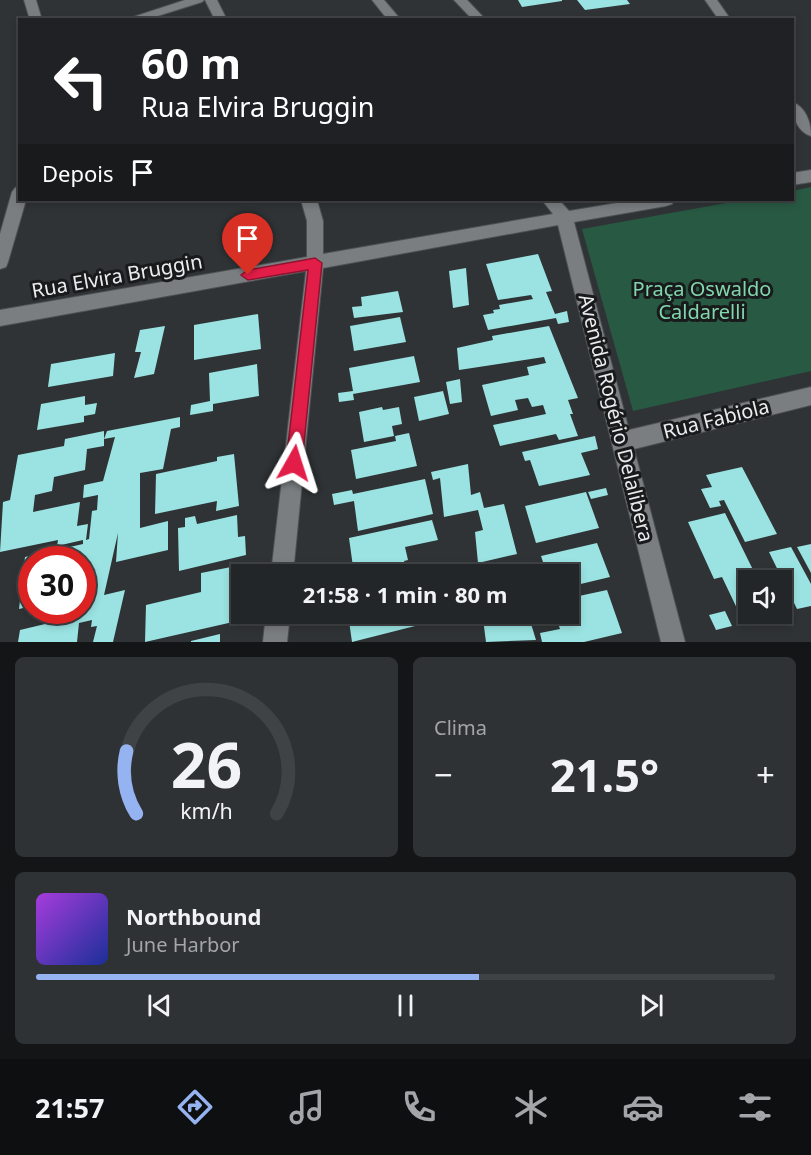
<!DOCTYPE html>
<html lang="pt">
<meta charset="utf-8">
<style>
body{margin:0;font-family:"Noto Sans",sans-serif;background:#2f3234;color:#f1f3f6;height:100vh;display:flex;flex-direction:column;font-size:22px;white-space:nowrap}
*{box-sizing:border-box;margin:0}
p{font-size:20px;color:#a3a5a8}
.icon{flex:none;width:33px;height:33px;fill:none;stroke:currentColor;stroke-width:2;stroke-linecap:round;stroke-linejoin:round}
.map{position:relative;height:642px;overflow:hidden}
.panel{display:flex;flex-direction:column;gap:15px;padding:15px;background:#131516;flex:1}
.panel>*{flex:none}
.hud{position:absolute;left:18px;top:18px;width:776px;height:183px;border-radius:0px;box-shadow:0 3px 9px #0003,0 0 0 2px #404345;background:#202124;color:#fff;overflow:hidden}
.controls{position:absolute;left:738px;top:570px;display:grid;gap:12px}
.controls a{display:grid;place-items:center;width:54px;height:54px;border-radius:0px;background:#232628;box-shadow:0 3px 9px #0003,0 0 0 2px #404345;font-size:30px}
.speed{position:absolute;left:18px;top:546px;display:flex;gap:12px;font-size:30px;font-weight:700;text-align:center}
.speed>*{display:grid;place-content:center;width:78px;height:78px;border-radius:50%;background:#232628;box-shadow:0 3px 9px #0003,0 0 0 2px #404345;line-height:1}
.speed .limit{border:9px solid #d22;background:#fff;color:#111}
.pin{position:absolute;display:grid;place-items:center;width:51px;height:51px;color:#fff;margin:-62px -26px;border-radius:50% 50% 50% 0;rotate:-45deg;box-shadow:0 0 6px #0007}
.pin .icon{rotate:45deg}
.me{position:absolute;width:66px;margin:-33px;rotate:6deg;stroke-linejoin:round;filter:drop-shadow(0 0 4px #0008)}
.turn{display:flex;align-items:center;gap:21px;height:126px;padding:0 24px;font-size:27px}
.turn .icon{width:78px;height:78px;stroke-width:2.5}
.turn b{display:block;font-size:42px;line-height:51px}
.then{display:flex;align-items:center;height:57px;padding:0 24px;background:#0003;gap:12px;font-size:22px}
.big{font-size:45px;font-weight:700;line-height:1.1}
.panel .card{flex:1;display:flex;flex-direction:column;justify-content:center;gap:9px;min-width:0;padding:0 21px;border-radius:9px;background:#2f3234}
.panel .dial{align-items:center;gap:0}
.dial svg{height:156px;overflow:visible;fill:none;stroke:#404345;stroke-width:7;stroke-linecap:round;text-anchor:middle}
.dial text{fill:#f1f3f6;stroke:none}
.song{display:flex;align-items:center;gap:18px}
.cover{width:72px;height:72px;border-radius:9px;background:linear-gradient(135deg,hsl(280 70% 55%),hsl(230 70% 35%))}
.played{height:6px;border-radius:3px;background:linear-gradient(90deg,#95b2f1 60%,#404345 60%)}
.keys{display:flex;justify-content:space-around;direction:ltr}
.heat{display:flex;justify-content:space-between;align-items:center;font-size:33px;direction:ltr}
.panel .tiles{flex:1;display:grid;gap:15px;grid-template-columns:1fr 1fr}
.card:last-child{grid-column:span 2}
.trip{position:absolute;left:231px;top:564px;width:348px;height:60px;border-radius:0px;background:#232628;box-shadow:0 3px 9px #0003,0 0 0 2px #404345;font-weight:700;line-height:60px;text-align:center}
.menu{display:flex;height:96px;justify-content:space-around;align-items:center;background:#0e0f10;color:#a3a5a8}
.menu .icon{width:42px;height:42px}
.menu .on{color:#95b2f1}
.menu b{font-size:27px;color:#f1f3f6}
.map>svg:first-child{display:block}
</style>
<div class="map">
<svg width="811" height="642" viewBox="0 0 811 642">
<rect width="100%" height="100%" fill="#2f3335"/>
<!-- green -->
<path fill="#285943" d="M811,187V371L633,411L582,229L743,200H792V191Z"/>
<!-- building -->
<g fill="#9ae3e2" fill-rule="evenodd">
<path d="M518,0H562V1L522,7Z"/>
<path d="M577,0H627L630,4L585,10Z"/>
<path d="M538,254L552,291L546,292L555,314L567,311L569,322L558,324L556,318L488,330L483,315L494,313L493,310L500,309L499,305L533,299L531,295L498,300L486,264Z"/>
<path d="M466,268L469,305L453,308L449,271Z"/>
<path d="M398,291L403,312L354,318L352,307L362,306L361,297Z"/>
<path d="M258,314L261,349L194,360V325Z"/>
<path d="M400,317L406,342L354,351L350,326Z"/>
<path d="M165,326L154,374L134,378L141,352H135L140,330Z"/>
<path d="M549,326L578,398L568,400L573,414H570L578,436L559,440L556,434L500,446L493,425L546,414L543,405L532,407L528,398L515,400L518,410L491,416L482,385L529,375L527,367L546,363L544,357L459,370L457,348L493,340L492,336Z"/>
<path d="M115,353L113,376L48,387L51,364Z"/>
<path d="M414,356L420,382L353,394L354,400L339,402L338,393L353,391L349,368Z"/>
<path d="M257,364L259,396L213,404V411L190,415L191,405L210,401L209,373Z"/>
<path d="M460,379L462,402L450,404L446,382Z"/>
<path d="M443,391L449,414L419,421L414,397Z"/>
<path d="M85,396V405L97,403L95,414L84,416V422L37,430L41,404Z"/>
<path d="M382,407L383,410L399,407L402,424L392,426L394,436L364,442L359,412Z"/>
<path d="M180,417V427L171,429L163,469L140,473V528L168,521V550L116,562L118,533L104,595L125,590L113,642H93L97,626L91,627L92,620L79,623L77,642H18L20,630L66,619L67,610H82V560H32V606L19,609L25,557L83,544V540L57,546L58,540L0,552L3,502L10,500L18,455L64,446L65,439L104,431V439L107,431ZM115,437L103,481L84,485L83,498L98,495L97,510L92,511L89,539L86,540L88,524L77,526L80,502L33,512L35,495L52,491L54,477L85,470L87,449L104,446V439Z"/>
<path d="M409,433L417,466L356,479L351,450L396,441L395,436Z"/>
<path d="M595,436L598,449L581,453L590,475L539,486L530,460L525,461L522,452Z"/>
<path d="M234,454L239,506L216,511L217,501L155,514L156,474L217,461V457Z"/>
<path d="M468,464L471,495L480,492L484,508L504,504L517,554L478,563L475,532L483,530L478,510L444,517L440,478L433,480L431,472Z"/>
<path d="M742,467L777,534L745,542L724,500L719,501L721,506L710,508L701,489L712,487L706,475Z"/>
<path d="M425,479L433,514L358,531L354,501L334,505L332,494L352,490L353,494Z"/>
<path d="M606,488L608,495L591,499L588,492Z"/>
<path d="M586,492L599,528L536,543L525,506Z"/>
<path d="M725,513L758,580H748V614H780L744,623L722,577L714,579L688,522Z"/>
<path d="M237,515L238,537L245,536L246,555L179,571L178,528L185,527V518L195,516L197,524Z"/>
<path d="M432,520L438,540L405,547L408,560L404,561L407,574H354L349,538Z"/>
<path d="M597,543L610,577L568,587V574H547L541,556Z"/>
<path d="M811,544V573L797,547Z"/>
<path d="M791,547L811,584V606L797,609L769,552Z"/>
<path d="M231,567L233,622L145,642L146,605L201,592V573Z"/>
<path d="M607,590L622,633L584,642H542L540,633L560,629L555,614H568V606L581,603L579,596Z"/>
<path d="M782,596H784L791,611L782,614Z"/>
<path d="M725,611L732,626L716,630L709,615Z"/>
<path d="M348,614H421L423,624L352,642Z"/>
<path d="M506,614H528L536,640L486,642L483,619Z"/>
<path d="M220,634V642H191V641Z"/>
</g>
<g fill="none" stroke-linecap="round" stroke-linejoin="round">
<!-- street casing -->
<g stroke="#4e5153" stroke-width="2">
<g id="street">
<path d="M185,0H204L202,2L145,20H124Z"/>
<path d="M205,0H217L227,20H215Z"/>
<path d="M372,0H384L401,20H388Z"/>
<path d="M454,0H467L486,20H473Z"/>
<path d="M705,0H717L731,20H719Z"/>
<path d="M792,102C806,107 811,123 811,136C797,132 792,115 792,102Z"/>
<path d="M811,170V182L792,185V173Z"/>
<path d="M301,200H317L323,221V254L553,214L542,200H559L569,211L635,200H674L672,204L666,206L574,222L629,430L811,387V405L634,449L685,642H661L558,225L323,268L293,574H271L306,271L0,326V310L307,257V221Z"/>
<path d="M266,614H290L287,642H263Z"/>
</g>
</g>
<!-- secondary casing -->
<g stroke="#4e5153" stroke-width="2">
<g id="secondary">
<path d="M24,0H36L42,20H30Z"/>
<path d="M20,186V200H26L8,262L6,267L0,269V234L12,192L15,188Z"/>
</g>
</g>
<!-- street -->
<use href="#street" fill="#7a7e80" fill-rule="evenodd"/>
<!-- secondary -->
<use href="#secondary" fill="#7a7e80" fill-rule="evenodd"/>
</g>
<!-- route -->
<path fill="#e11d48" stroke="#92132f" stroke-width="1.5" d="M315,258L322,263L302,463L299,469L294,471L288,469L286,463L308,270L248,280L241,275L248,270Z"/>
<g text-anchor="middle" stroke-width="6" stroke-linejoin="round" paint-order="stroke">
<!-- street labels -->
<g font-size="20" fill="#eaecee" stroke="#191a1b">
<text transform="translate(117 276) rotate(-10)" y="7">Rua Elvira Bruggin</text>
<text transform="translate(616 418) rotate(76)" y="7">Avenida Rogério Delalibera</text>
<text transform="translate(716 419) rotate(-14)" y="7">Rua Fabiola</text>
</g>
<!-- park labels -->
<g font-size="20" fill="#81d6ad" stroke="#191a1b">
<text x="702" y="296">Praça Oswaldo<tspan x="702" dy="23">Caldarelli</tspan></text>
</g>
</g>
</svg>
<div class="controls">
<a><svg class="icon" aria-label="sound" viewBox="0 0 24 24"><path d="M4 9h4l5-4v14l-5-4H4zM17 9q2 3 0 6"/></svg></a>
</div>
<div class="speed"><div class="limit">30</div></div>
<div class="pin" style="left:248px;top:275px;background:#d93025"><svg class="icon" aria-label="arrive" viewBox="0 0 24 24"><path d="M6 21V4h12l-3 4 3 4H6"/></svg></div>
<svg class="me" style="left:294px;top:463px" viewBox="-20 -20 40 40"><path d="M0-17L14 15 0 8-14 15z" fill="#e11d48" stroke="#fff" stroke-width="4"/></svg>
<div class="trip">21:58 · 1 min · 80 m</div>
<div class="hud">
<div class="turn"><svg class="icon" aria-label="left" viewBox="0 0 24 24"><path d="M17 20v-9H6M10 6l-5 5 5 5"/></svg><div><b>60 m</b>Rua Elvira Bruggin</div></div>
<div class="then">Depois<svg class="icon" aria-label="arrive" viewBox="0 0 24 24"><path d="M6 21V4h12l-3 4 3 4H6"/></svg></div>
</div>
</div>
<section class="panel">
<div class="tiles">
<div class="card dial"><svg viewBox="0 0 100 80">
<path d="M14 69A42 42 0 1 1 86 69"/>
<path d="M14 69A42 42 0 0 1 9 37" stroke="#95b2f1"/>
<text x="50" y="56" font-size="32" font-weight="700">26</text>
<text x="50" y="72" font-size="11">km/h</text>
</svg></div>
<div class="card"><p>Clima</p>
<div class="heat"><a>−</a><b class="big">21.5°</b><a>+</a></div>
</div>
<div class="card">
<div class="song"><i class="cover"></i><div><b>Northbound</b><p>June Harbor</p></div></div>
<div class="played"></div>
<div class="keys"><svg class="icon" aria-label="previous" viewBox="0 0 24 24"><path d="M18 5L8 12l10 7zM5 5v14"/></svg><svg class="icon" aria-label="pause" viewBox="0 0 24 24"><path d="M8 5v14M16 5v14"/></svg><svg class="icon" aria-label="next" viewBox="0 0 24 24"><path d="M6 5l10 7-10 7zM19 5v14"/></svg></div>
</div>
</div>
</section>
<nav class="menu">
<b>21:57</b>
<svg class="icon on" aria-label="directions" viewBox="0 0 24 24"><path d="M12 3l9 9-9 9-9-9zM9 14v-3h6M13 9l2 2-2 2"/></svg>
<svg class="icon" aria-label="music" viewBox="0 0 24 24"><path d="M9 18V5l10-2v13"/><circle cx="6" cy="18" r="3"/><circle cx="16" cy="16" r="3"/></svg>
<svg class="icon" aria-label="phone" viewBox="0 0 24 24"><path d="M5 4h4l2 5-3 2q2 4 5 5l2-3 5 2v4C11 20 4 13 5 4z"/></svg>
<svg class="icon" aria-label="climate" viewBox="0 0 24 24"><path d="M12 3v18M4 7l16 10M4 17L20 7"/></svg>
<svg class="icon" aria-label="car" viewBox="0 0 24 24"><path d="M5 17H2v-5l4-1 3-4h7l3 4 3 1v5h-3M9 17h6M6 11h13"/><circle cx="7" cy="17" r="2"/><circle cx="17" cy="17" r="2"/></svg>
<svg class="icon" aria-label="filters" viewBox="0 0 24 24"><path d="M4 7h16M4 17h16"/><circle cx="9" cy="7" r="2"/><circle cx="15" cy="17" r="2"/></svg>
</nav>
